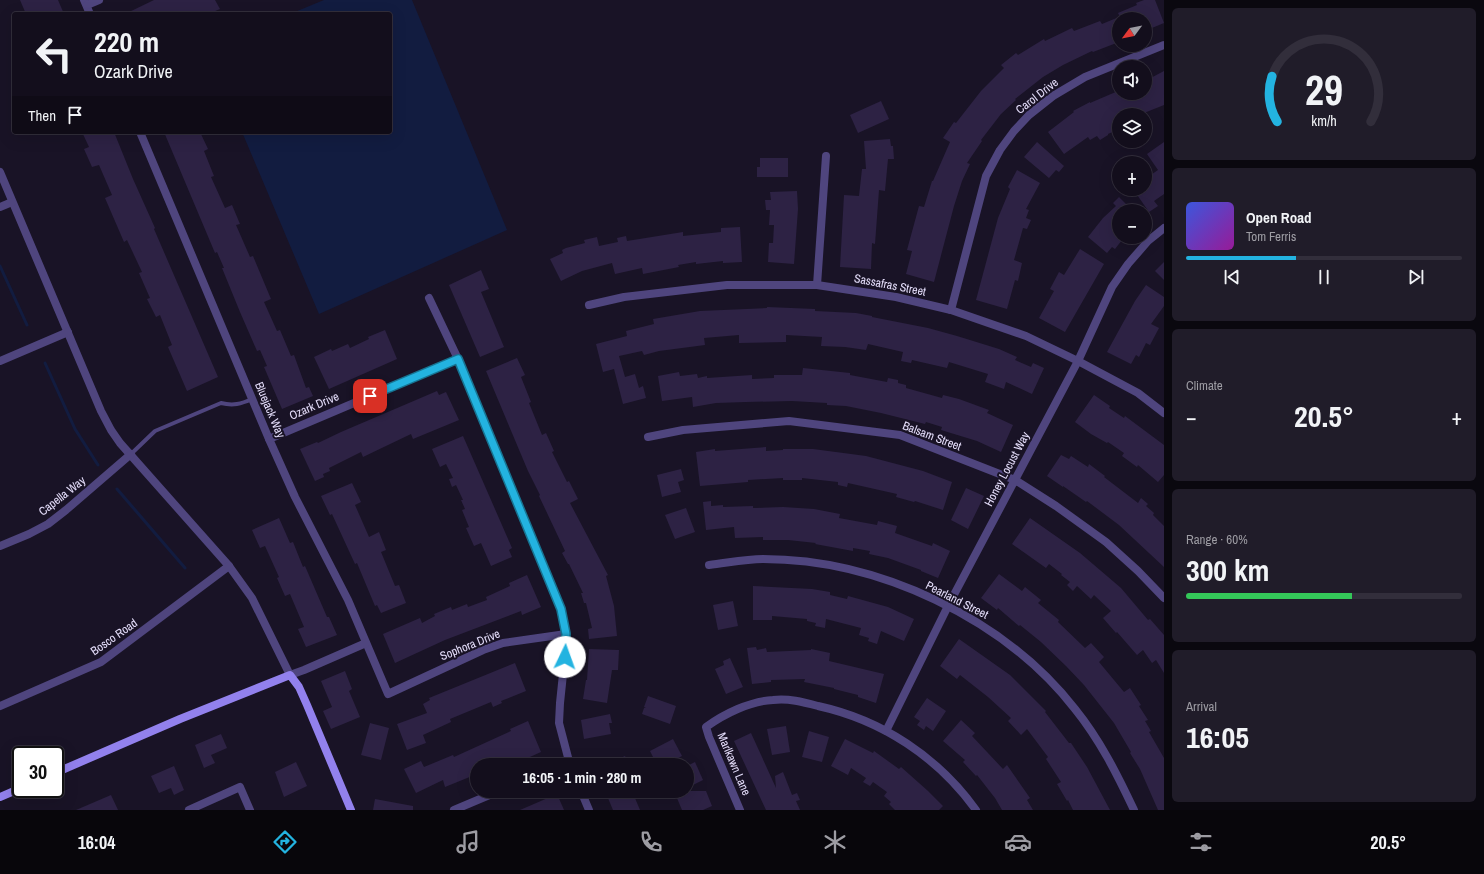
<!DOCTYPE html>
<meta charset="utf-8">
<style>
body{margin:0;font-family:"Archivo Narrow",sans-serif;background:#201c29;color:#f1f3f6;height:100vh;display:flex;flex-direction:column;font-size:15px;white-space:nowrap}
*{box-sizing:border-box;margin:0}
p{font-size:13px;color:#9d9ca3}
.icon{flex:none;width:22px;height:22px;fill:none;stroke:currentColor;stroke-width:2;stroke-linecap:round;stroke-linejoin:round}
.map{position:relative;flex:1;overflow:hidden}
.sheet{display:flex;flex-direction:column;gap:8px;padding:8px;background:#0a080f;width:320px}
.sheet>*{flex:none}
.hud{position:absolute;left:12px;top:12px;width:380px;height:122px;border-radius:4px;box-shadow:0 4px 16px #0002,0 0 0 1px #322e3b;background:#130e1c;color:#f1f3f6;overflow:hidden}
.needle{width:26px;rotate:238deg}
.controls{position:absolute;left:1112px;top:12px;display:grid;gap:8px}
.controls a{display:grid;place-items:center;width:40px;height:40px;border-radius:50%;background:#130e1c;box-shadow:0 4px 16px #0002,0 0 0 1px #322e3b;font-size:20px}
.speed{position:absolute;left:12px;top:746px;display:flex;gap:8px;font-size:20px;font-weight:700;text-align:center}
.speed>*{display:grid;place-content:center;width:52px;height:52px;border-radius:50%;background:#130e1c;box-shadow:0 4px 16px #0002,0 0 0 1px #322e3b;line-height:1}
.speed .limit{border:2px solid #111;border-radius:6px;background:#fff;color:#111}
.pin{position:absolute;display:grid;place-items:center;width:34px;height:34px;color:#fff;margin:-17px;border-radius:8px;box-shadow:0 2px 6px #0006}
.me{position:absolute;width:44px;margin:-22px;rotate:3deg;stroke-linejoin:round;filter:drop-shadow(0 0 3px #0008)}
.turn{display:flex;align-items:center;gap:14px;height:84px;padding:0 16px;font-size:18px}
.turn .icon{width:52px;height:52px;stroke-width:2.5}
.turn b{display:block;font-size:28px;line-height:34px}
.then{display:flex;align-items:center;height:38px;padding:0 16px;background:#0003;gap:8px;font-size:15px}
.big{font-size:30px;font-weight:700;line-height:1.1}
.sheet .widget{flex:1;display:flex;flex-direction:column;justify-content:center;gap:6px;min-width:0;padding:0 14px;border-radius:6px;background:#201c29}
.sheet .dial{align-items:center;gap:0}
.dial svg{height:104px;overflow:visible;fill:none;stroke:#322e3b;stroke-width:7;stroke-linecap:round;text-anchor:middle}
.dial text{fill:#f1f3f6;stroke:none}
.song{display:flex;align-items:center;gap:12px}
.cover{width:48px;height:48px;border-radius:6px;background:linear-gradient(135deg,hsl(230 70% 55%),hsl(300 70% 35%))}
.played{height:4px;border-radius:2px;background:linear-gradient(90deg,#23b3e0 40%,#322e3b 40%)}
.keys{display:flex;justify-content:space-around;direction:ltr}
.heat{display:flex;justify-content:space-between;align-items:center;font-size:22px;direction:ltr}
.charge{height:6px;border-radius:3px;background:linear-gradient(90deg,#34c759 60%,#322e3b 0)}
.trip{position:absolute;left:470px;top:758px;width:224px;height:40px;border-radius:20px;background:#130e1c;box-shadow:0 4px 16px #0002,0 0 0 1px #322e3b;font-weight:700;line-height:40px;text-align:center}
.menu{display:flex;height:64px;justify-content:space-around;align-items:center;background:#08060b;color:#9d9ca3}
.menu .icon{width:28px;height:28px}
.menu .on{color:#23b3e0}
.menu b{font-size:18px;color:#f1f3f6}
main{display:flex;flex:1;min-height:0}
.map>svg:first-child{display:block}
</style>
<main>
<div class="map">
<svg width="1164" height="810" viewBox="0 0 1164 810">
<rect width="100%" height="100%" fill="#191326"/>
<!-- water -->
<path fill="#121c40" d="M324,0H412L507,230L319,314L242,132H390V14H290Z"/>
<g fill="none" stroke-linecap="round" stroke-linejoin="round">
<!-- stream -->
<g stroke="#121c40" stroke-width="3">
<path d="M0,266L27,325"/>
<path d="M45,363L75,429L98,465"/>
<path d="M117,489L185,568"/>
</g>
</g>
<!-- building -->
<g fill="#2d2244">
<path d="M20,0H58L64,14H26Z"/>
<path d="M154,0H215L220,9L208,14H125Z"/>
<path d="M1144,0H1155L1164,23L1147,30L1145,24V19H1121L1118,13L1137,5L1136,3Z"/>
<path d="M1119,17V42L1093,52L1092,51L1063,65L1043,77L1015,99L1016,100L1001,114L981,140L982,141L967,163L970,164L962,181L954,206L934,282L906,274L912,251L907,250L919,206L924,207L932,181H933L950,142L943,138L954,122L956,123L981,91L1004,68L1001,65L1016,53L1018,55L1044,39L1045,41L1072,28L1074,31L1100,21L1102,24Z"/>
<path d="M1164,71V105L1139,115H1119V129L1108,134V135L1100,140L1097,136L1090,140L1088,137L1064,154L1048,132L1074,112L1073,111L1090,102V103L1118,91L1119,93H1145V81Z"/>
<path d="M881,101L889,119L858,133L850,115Z"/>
<path d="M82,132H114L133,179L155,228L154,229L218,377L187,391L168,347L172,345L160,315L156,317L147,299L150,298L139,273L142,272L127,240L124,242L105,198L112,195L99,165L92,167L84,149L89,147Z"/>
<path d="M164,132H200L208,149L204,151L214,176L211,177L225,208L232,205L240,224L236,225L250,257L253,256L271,299L264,302L277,331L280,330L291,356L294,355L306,388L309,387L313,396L282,409L264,367L267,366L260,350L257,351L240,312L222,268H224L217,252L215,253Z"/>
<path d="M890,139L891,146H893L894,159H888L885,191L879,190L875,244L872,243L871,269L840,267L844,195L859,196L862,169H866L864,141Z"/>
<path d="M1037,142L1064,166L1059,172L1056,170L1049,178L1024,157Z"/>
<path d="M1164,142V194L1154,201L1158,206L1149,212L1133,189H1145V179L1158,170L1147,154Z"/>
<path d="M760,158H788V177H757V167H760Z"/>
<path d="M1017,170L1040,183L1026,209L1029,210L1026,218L1031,220L1027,229L1023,228L1014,260L1022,263L1018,281L1015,280L1007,309L976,300L998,218L1010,189L1008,187Z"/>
<path d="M797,191L798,209L794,264L768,262L769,243H773L774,225H769L770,210H766L765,200H771L770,192Z"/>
<path d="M1119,197L1133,211H1119V238L1122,240L1115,249L1112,247L1107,253L1088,237L1103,218L1116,206L1113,203Z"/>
<path d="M740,227L742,262L723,263V261L696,264V262L678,265L679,267L643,274L642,268L615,274L612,263L582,271L561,281L550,259L563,253L562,250L566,248L585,243L584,240L597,237L599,246L618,242L617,238L626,236L627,241L683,232V236L721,232V228Z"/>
<path d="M1080,249L1104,264L1065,332L1039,318L1054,291L1050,289L1059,272L1064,275Z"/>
<path d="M1164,262V280L1155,271Z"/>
<path d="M481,270L489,289L481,292L504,347L480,357L449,285Z"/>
<path d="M1146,285L1164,297V306L1151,324L1159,328L1150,345L1146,343L1139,357L1136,355L1131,364L1107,352L1135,301Z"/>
<path d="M767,307L815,309V311L856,313L872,316V317L928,328L957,336L999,349L1017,357L1015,360L1031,367L1033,363L1044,368L1032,394L1006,382L1004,389L985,382L988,374L949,362L947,368L912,360L911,363L901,361L903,352L868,344L866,350L845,347L821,346L822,337L786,335V342L739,343V335L704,338L705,345L659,351L644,355L642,351L619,356L625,377L635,374L639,388L643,386L646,398L623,404L614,369L603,372L596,344L627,336L626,331L654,324L653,319L700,311L767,308Z"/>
<path d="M385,330L397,359L329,389L314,357L331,349L332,351L348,344L350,348L369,339L368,337Z"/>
<path d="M517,358L525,375L521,377L531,402L529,403L542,435L546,433L554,451L552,452L567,482L569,481L578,499L570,503L608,575L606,576L614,606L617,636L589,639L588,629L592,628L586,603H584L581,593H583L569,564H568L562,553L565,551L539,496L540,495L528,471L486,371Z"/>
<path d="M803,368L850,373V375L887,382L888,378L898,380V383L906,385V388L942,398L943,395L959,399L989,410L987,413L1013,425L1001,452L977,441L941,430L942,427L926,422L925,424L881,413L846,406L827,405V403L792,401L746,402L716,403L693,407L692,397L662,401L658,376L679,372L680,376L697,374L698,378L707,376V378L752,375V379L774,378V375H802Z"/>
<path d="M437,391L439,395L446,392L459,420L413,439L411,434L363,457L361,452L329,468L330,471L323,474L324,477L315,481L300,449L317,442L318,443L341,432Z"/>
<path d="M1094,395L1110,406L1109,408L1124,418L1125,416L1164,445V475L1158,482L1138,465L1137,467L1122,456L1124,453L1108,442L1107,443L1091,434L1075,422Z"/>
<path d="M463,436L512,548L509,550L512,557L491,566L481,543L474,546L466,528L469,527L462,510L465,509L461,500H463L456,485L452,487L449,479L453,478L446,464L440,467L432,449Z"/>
<path d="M766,447V451L783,450V449H813L866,456L923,471L952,482L943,510L915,501L914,502L896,497L897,494L848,483L847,487L838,485V482L802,478V480H783V478L748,480V482L700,486L696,452L715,449V451Z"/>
<path d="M1061,455L1069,459L1071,456L1088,467L1089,464L1105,476L1104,477L1138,503L1141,498L1148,504L1146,506L1154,513L1153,515L1164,526V567L1119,525L1087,501L1086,502L1063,486V487L1047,476Z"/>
<path d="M681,469L684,480L678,482L681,492L662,497L657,475Z"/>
<path d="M352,483L361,502L355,505L369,537L379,532L386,550L381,552L395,586L399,585L406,603L381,613L377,605L375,606L357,563L355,564L332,514L330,515L321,496Z"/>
<path d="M966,488L984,496L968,529L951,520Z"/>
<path d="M711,501V506L723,505V507L753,506V508L783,507L814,509L840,514L839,518L877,525L878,521L897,526L895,533L932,546L933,543L950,551L938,578L921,571V570L888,558L869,554L870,551L853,548V551L815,544L816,543L788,540H763V537L735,538L734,527L706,530L703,502Z"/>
<path d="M686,508L695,532L675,539L665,515Z"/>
<path d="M279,518L290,543L293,542L303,567L305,566L327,617H329L337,635L306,647L298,629L304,627L290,594L285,596L277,578L279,577L265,546L260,548L252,530Z"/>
<path d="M1030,518L1080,553L1121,588L1148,620L1150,619L1164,635V673L1156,660L1152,663L1143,650L1137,655L1117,632L1116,633L1103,618L1111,611L1094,595L1091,599L1077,586L1073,591L1067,585L1070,582L1061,575L1062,574L1049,564L1046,568L1012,544Z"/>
<path d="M999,574L1022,591L1025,587L1041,600L1038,603L1059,620L1058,622L1085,648L1091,643L1104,657L1099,662L1124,692L1130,688L1141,705L1139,706L1148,720L1145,721L1151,731L1149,732L1164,758V810H1158L1140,769L1130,753L1131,752L1114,723L1084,685L1066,666L1041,642L1020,625L1019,626L998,608L997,610L981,598Z"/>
<path d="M527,575L541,607L522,615L521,611L445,640L395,663L383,634L420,618L422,623L435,616L434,614L451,607L452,610L467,604L468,607L487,600L486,597L510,586L509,583Z"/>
<path d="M753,586L812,589L830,592V595L847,599L848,596L888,607L914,619L904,641L881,631L877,644L868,641L869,638L859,635L861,628L826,619L825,628L815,626L816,623L807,621V619L772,616V620H753Z"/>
<path d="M733,601L738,626L718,630L713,605Z"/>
<path d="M959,639L1010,675L1046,711L1045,712L1069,743H1071L1087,767L1110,810H1073L1068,800L1067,801L1057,784L1061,782L1046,759L1048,757L1027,729L1021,735L1008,721L1011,718L988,697L960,675L957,679L940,666Z"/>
<path d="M756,647L757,650L766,648L767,652L811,650V649L830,653L829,661L884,674L876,703L858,697V695L834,689V688L804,682L805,679L771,680V682L752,684L747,648Z"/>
<path d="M589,649L619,650L618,670H612L607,703L583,699L586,680H587Z"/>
<path d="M730,658L743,687L726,694L715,669L724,665L723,661Z"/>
<path d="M515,663L526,691L501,701L502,703L493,707L491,702L450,719L451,722L423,735L426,743L407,750L397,724L427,713L423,704L430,700L429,698Z"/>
<path d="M345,671L352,689L349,691L360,717L331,729L323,711L332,707L321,681Z"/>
<path d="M648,696L676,706L670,724L642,714L644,708H646L644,707Z"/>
<path d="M927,698L946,711L933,731L926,726L924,730L917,725L920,721L914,717Z"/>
<path d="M610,714L612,723H609L611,734L584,739L581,720Z"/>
<path d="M961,720L975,733L972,736L1003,769L1007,765L1030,798L1027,800L1033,810H1002L995,798L977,775L976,776L963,762L965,760L943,741Z"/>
<path d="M528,721L541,752L512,765H477V774L445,787L443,780L416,793L404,769L421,761L424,767L453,755L454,757L511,731L510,729Z"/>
<path d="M370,723L389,728L381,760L361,755Z"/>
<path d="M786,726L790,752L772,755L767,729Z"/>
<path d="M809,731L829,737L822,762L802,757Z"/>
<path d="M751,733L776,788L775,776L783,772L792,795L797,793L800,800L796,801L800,810H766L734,741Z"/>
<path d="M221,734L227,748L211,755L215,763L204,768L195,745Z"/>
<path d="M673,739L682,756L665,765H657L650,751Z"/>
<path d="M845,739L873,753L874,751L899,769L901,767L928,791L943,806L939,810H895L889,804L891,802L884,796L887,792L873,782L870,786L863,782L866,778L851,768L848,775L831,766Z"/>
<path d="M625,756L629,765H605Z"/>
<path d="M296,762L307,786L284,797L275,772Z"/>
<path d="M695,762L703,780L687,788V766Z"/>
<path d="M174,766L184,790L174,795L171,788L159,793L151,776Z"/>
<path d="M605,791H632L640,810H613Z"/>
<path d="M674,791H706L712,806L703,810H682Z"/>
<path d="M557,794L564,810H520Z"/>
<path d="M111,795L118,810H76Z"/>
<path d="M375,799L413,806V810H373Z"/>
</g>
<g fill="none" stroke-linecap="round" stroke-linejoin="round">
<!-- lane -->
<path stroke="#4f457e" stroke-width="4" d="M131,454L155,431L221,403C233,406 241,404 252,399"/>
<!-- street -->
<g stroke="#4f457e" stroke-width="8">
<path d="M84,0L90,14"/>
<path d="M87,5L99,0"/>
<path d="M140,132L269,439L295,497L348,600L388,694L483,650L503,643L566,634"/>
<path d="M0,172L101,411L111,430L120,443L229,566L252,598L290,675L304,670L366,643"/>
<path d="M0,207L12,202"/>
<path d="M817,285L826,156"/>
<path d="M429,298L458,359L561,609L566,634V645L560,703L559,723L570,765"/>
<path d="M589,305L624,297L727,285H817L896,297L951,310L1026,336L1078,361L1138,393L1164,413"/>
<path d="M951,310L986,176L1000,150L1014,131L1029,115L1053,96L1085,77L1164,45"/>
<path d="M0,361L68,332"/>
<path d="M648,437L683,430L789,421L900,435L1015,480L1056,506L1106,542L1138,571L1164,598"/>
<path d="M269,439L458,359"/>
<path d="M0,546L29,534L48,524L66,510L131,454"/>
<path d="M709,565C727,563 745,559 763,559C878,559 1004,618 1075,709C1100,740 1117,774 1134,810"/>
<path d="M0,706L101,662L229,566"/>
<path d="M886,731L948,606L1078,361L1112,287L1128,264L1148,241L1164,228"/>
<path d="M559,765L568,761"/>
<path d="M581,791L589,810"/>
<path d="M189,810L240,787L250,810"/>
<path d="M454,810L499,791"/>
<path d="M740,810L709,737L706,727C724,714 750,701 773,700C788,698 803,702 818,706C882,720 938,757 976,810"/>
</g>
<!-- secondary -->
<g stroke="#9281ed" stroke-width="8">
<path d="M55,773L180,719L290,675L299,687L307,705L351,810"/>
<path d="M0,797L21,788"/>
</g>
</g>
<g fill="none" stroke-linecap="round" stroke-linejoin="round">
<!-- route casing -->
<g stroke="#177492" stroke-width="10">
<path id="route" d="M370,396L458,359L561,609L566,634L565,657"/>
</g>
<!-- route -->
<use href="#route" stroke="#23b3e0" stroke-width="7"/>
</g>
<g text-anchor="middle" stroke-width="4" stroke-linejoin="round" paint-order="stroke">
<!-- street labels -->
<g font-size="12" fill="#e4ddfa" stroke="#191326">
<text transform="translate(1037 96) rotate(-38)" y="4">Carol Drive</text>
<text transform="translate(890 285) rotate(11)" y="4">Sassafras Street</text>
<text transform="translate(314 406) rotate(-23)" y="4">Ozark Drive</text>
<text transform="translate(270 410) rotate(67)" y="4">Bluejack Way</text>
<text transform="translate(932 436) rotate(21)" y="4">Balsam Street</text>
<text transform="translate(1007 469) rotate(-62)" y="4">Honey Locust Way</text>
<text transform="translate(62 496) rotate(-38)" y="4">Capella Way</text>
<text transform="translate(957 600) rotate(27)" y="4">Pearland Street</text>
<text transform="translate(114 637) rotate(-35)" y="4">Bosco Road</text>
<text transform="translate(470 645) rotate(-22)" y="4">Sophora Drive</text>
<text transform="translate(734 764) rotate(67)" y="4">Marlkawn Lane</text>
</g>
</g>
</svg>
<div class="controls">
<a><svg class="needle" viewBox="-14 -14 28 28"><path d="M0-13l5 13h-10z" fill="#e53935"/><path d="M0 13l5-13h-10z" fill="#9d9ca3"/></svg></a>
<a><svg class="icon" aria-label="sound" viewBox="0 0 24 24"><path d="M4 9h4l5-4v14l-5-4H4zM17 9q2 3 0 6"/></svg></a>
<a><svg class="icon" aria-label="layers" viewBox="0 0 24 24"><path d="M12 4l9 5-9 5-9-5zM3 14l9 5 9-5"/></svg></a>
<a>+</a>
<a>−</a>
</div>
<div class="speed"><div class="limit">30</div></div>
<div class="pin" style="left:370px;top:396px;background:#d93025"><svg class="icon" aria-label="arrive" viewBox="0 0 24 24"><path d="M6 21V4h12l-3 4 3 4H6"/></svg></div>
<svg class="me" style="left:565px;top:657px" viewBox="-20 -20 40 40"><circle r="19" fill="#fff"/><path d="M0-13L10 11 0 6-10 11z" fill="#23b3e0"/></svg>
<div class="trip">16:05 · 1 min · 280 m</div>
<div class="hud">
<div class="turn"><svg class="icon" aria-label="left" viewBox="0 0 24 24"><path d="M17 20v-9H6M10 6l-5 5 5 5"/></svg><div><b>220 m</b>Ozark Drive</div></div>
<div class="then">Then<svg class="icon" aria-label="arrive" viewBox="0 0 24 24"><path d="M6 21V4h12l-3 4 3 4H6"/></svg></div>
</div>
</div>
<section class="sheet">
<div class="widget dial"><svg viewBox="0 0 100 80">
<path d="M14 69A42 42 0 1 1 86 69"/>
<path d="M14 69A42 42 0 0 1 10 34" stroke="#23b3e0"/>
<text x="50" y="56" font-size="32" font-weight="700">29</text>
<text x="50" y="72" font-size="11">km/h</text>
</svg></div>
<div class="widget">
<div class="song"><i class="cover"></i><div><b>Open Road</b><p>Tom Ferris</p></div></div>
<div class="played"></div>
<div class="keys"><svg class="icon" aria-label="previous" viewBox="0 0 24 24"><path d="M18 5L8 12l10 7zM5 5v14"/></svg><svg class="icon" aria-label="pause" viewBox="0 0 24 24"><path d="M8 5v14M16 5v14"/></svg><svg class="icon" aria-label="next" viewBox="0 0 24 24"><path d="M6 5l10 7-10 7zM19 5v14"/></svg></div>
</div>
<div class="widget"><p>Climate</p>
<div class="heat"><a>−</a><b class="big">20.5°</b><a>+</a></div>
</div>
<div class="widget"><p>Range · 60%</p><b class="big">300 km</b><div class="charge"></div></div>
<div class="widget"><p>Arrival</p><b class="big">16:05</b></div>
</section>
</main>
<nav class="menu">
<b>16:04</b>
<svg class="icon on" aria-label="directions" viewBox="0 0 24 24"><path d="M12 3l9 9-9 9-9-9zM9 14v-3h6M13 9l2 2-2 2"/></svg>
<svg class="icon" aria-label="music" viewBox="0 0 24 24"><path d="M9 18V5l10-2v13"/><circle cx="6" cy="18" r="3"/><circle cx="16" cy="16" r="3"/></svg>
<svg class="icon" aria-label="phone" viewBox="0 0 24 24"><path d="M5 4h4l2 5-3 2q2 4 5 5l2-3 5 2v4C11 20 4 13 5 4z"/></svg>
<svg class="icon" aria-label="climate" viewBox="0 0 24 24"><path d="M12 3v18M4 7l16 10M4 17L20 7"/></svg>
<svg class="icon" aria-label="car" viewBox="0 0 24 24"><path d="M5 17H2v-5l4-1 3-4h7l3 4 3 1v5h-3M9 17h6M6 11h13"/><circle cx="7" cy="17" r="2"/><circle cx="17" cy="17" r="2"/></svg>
<svg class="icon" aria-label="filters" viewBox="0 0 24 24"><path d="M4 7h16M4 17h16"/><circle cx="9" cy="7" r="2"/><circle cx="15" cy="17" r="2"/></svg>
<b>20.5°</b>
</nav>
